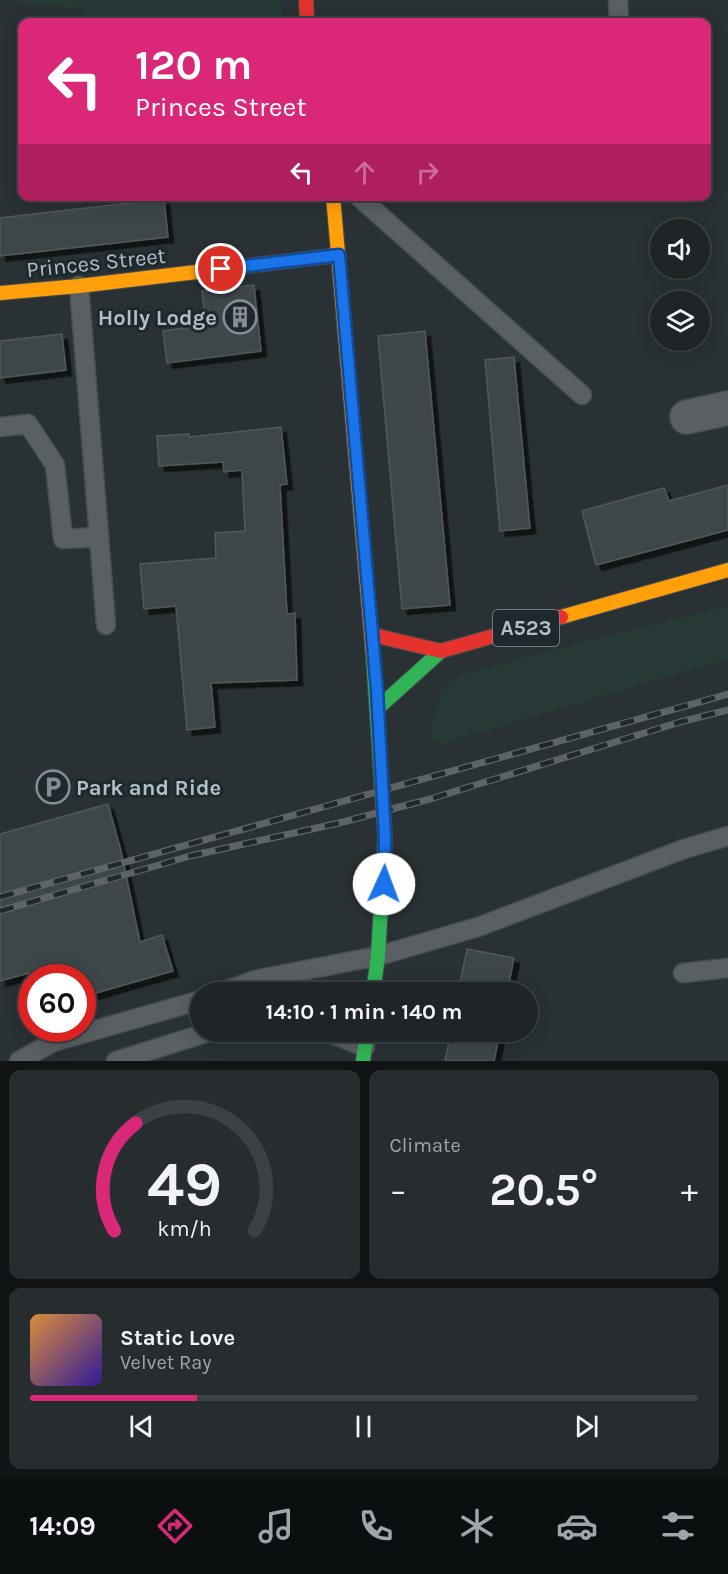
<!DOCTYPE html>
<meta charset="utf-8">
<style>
body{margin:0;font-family:Karla,sans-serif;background:#272d2f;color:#f1f3f6;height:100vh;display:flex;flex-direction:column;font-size:22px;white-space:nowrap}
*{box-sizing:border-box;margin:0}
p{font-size:20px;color:#a1a5a7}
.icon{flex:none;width:33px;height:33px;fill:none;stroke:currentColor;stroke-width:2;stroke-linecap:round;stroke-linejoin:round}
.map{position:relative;height:1061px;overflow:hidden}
.panel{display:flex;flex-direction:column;gap:9px;padding:9px;background:#111415;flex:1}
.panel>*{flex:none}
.hud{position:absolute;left:18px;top:18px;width:693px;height:183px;border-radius:12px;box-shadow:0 3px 15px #0003,0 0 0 2px #3c4244;background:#db2777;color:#fff;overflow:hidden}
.tools{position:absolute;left:650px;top:219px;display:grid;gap:12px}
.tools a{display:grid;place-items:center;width:60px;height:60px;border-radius:50%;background:#1f2527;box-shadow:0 3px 15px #0003,0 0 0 2px #3c4244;font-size:30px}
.speed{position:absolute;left:18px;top:964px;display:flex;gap:12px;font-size:30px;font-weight:700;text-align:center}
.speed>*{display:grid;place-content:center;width:78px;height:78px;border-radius:50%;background:#1f2527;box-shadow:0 3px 15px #0003,0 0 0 2px #3c4244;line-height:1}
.speed .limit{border:9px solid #d22;background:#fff;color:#111}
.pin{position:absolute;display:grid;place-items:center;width:51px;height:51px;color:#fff;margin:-26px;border:3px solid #fff;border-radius:50%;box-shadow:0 2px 6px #0007}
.me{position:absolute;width:66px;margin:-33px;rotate:2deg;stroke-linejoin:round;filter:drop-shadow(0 0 4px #0008)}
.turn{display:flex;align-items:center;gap:21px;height:126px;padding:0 18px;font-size:27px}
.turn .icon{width:78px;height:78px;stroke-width:2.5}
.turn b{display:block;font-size:42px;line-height:51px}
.lanes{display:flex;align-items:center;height:57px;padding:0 18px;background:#0003;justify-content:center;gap:30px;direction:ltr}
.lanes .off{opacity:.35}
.big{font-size:45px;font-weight:700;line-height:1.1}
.panel .tile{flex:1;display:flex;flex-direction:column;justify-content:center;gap:9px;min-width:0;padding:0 21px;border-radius:12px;background:#272d2f}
.panel .dial{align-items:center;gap:0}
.dial svg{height:156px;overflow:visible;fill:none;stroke:#3c4244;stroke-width:7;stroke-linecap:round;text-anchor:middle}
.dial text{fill:#f1f3f6;stroke:none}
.song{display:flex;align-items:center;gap:18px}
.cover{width:72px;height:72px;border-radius:9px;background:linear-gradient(135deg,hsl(30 70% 55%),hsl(250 70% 35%))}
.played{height:6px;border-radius:3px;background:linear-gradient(90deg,#db2777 25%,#3c4244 25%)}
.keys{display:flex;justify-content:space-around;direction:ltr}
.heat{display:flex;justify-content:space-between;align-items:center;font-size:33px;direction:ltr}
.panel .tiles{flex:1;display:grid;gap:9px;grid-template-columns:1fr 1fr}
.tile:last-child{grid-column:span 2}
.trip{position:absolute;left:190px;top:982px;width:348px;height:60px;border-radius:30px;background:#1f2527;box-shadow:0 3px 15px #0003,0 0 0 2px #3c4244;font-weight:700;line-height:60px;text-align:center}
.tab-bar{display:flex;height:96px;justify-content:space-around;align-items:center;background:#0c0f10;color:#a1a5a7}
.tab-bar .icon{width:42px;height:42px}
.tab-bar .current{color:#db2777}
.tab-bar b{font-size:27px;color:#f1f3f6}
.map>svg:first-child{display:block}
</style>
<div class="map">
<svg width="728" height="1061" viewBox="0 0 728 1061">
<defs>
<filter id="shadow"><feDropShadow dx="5.5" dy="5.5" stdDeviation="0" flood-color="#0009"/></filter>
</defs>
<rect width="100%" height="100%" fill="#293134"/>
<!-- green -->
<g fill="#273937">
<path d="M0,0H281L283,22H87L84,9Z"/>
<path d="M728,605V659L440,744L430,738L441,694L462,674Z"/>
</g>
<!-- building -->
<g fill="#3e4649" stroke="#51595c" stroke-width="1.5" filter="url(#shadow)">
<path d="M164,199L168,237L0,256V218Z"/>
<path d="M254,285L261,351L167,363L163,331L206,325L202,291Z"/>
<path d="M425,331L450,605L402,609L378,336Z"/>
<path d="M62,334L66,370L0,378V341Z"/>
<path d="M514,357L530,528L500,531L485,360Z"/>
<path d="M281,427L287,484L280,485L287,614L295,613L297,680L211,683L215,727L187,730L176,606L144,609L140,564L216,558L215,533L245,531L242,470L224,472L223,462L159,466L157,436L189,434V437Z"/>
<path d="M728,485V530L596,565L582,511L664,488L669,501Z"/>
<path d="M108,804L121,851L140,942L162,935L173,971L82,997V978H42L40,970L0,981V834Z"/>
<path d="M467,949L514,958L507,993H458Z"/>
<path d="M451,1032H500L494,1061H445Z"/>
</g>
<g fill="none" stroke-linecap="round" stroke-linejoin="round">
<!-- lane casing -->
<g stroke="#474e51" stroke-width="21">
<g id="lane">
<path d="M618,0L619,22"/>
<path d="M358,196L582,395"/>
<path d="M79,286L106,625"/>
<path d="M0,427L28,424L55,465L63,539L99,537"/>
<path d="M683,973L728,968"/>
<path d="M220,993L255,980L378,956L478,927L684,849L728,836"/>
<path d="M327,1032L365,1047"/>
<path d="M19,1061L53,1042L201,1000"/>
<path d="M116,1061L209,1032"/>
</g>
</g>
<!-- street casing -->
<g stroke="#474e51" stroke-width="36">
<path id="street" d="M687,417L728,408"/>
</g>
<!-- fast casing -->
<g stroke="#474e51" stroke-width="16">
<g id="fast">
<path d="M378,708L441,651"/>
<path d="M373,993L378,956L385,837L373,655"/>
<path d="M363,1061L367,1032"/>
</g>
</g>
<!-- slow casing -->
<g stroke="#474e51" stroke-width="16">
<g id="slow">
<path d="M333,196L373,655"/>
<path d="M0,293L79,286L339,255"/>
<path d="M561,617L728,570"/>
</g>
</g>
<!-- jam casing -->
<g stroke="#474e51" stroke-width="16">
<g id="jam">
<path d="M306,0L307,22"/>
<path d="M373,635L441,651L561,617"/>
</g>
</g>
<!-- lane -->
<use href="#lane" stroke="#595f63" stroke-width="18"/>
<!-- street -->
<use href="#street" stroke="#595f63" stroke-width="33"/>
<!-- fast -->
<use href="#fast" stroke="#30b455" stroke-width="14"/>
<!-- slow -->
<use href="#slow" stroke="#ff9f0a" stroke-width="14"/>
<!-- jam -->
<use href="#jam" stroke="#e5322d" stroke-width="14"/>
<!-- rail casing -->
<g stroke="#5e6366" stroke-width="7">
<g id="rail">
<path d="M0,897L728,694"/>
<path d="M0,911L190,856L339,823L430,799L680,722L728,710"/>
</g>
</g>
<!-- rail -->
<use href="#rail" stroke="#1e292e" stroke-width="4.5" stroke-dasharray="14" stroke-linecap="butt"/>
</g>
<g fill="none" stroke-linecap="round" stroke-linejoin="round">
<!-- route casing -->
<g stroke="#114b97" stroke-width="15">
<path id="route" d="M221,269L339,255L377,690L385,837L384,884"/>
</g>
<!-- route -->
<use href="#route" stroke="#1a73e8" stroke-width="10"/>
</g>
<!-- icons -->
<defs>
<g id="building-ring" transform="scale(1.725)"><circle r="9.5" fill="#1e292e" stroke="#838d92" stroke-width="1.5"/><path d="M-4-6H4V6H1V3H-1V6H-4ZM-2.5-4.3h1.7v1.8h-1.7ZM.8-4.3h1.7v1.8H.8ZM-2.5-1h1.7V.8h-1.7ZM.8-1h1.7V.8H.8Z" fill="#838d92"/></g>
<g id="parking-ring" transform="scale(1.725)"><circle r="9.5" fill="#1e292e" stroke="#838d92" stroke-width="1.5"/><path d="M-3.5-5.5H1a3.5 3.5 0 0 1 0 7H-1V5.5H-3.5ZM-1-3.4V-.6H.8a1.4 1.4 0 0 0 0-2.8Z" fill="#838d92"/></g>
</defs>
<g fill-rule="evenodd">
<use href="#building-ring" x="240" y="317"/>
<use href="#parking-ring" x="53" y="787"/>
</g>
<g text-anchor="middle" stroke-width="6" stroke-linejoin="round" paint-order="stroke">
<!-- shield labels -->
<rect fill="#1e292e" stroke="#879298" stroke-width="1.5" x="493" y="610" width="66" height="36" rx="4.5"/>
<g font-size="21" font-weight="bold" fill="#b4bfc5">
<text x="526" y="635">A523</text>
</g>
<!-- street labels -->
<g font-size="22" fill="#b4bfc5" stroke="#1e292e">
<text transform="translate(96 262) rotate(-6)" y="8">Princes Street</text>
</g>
<!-- poi labels -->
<g font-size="22" font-weight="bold" fill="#b4bfc5" stroke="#1e292e" text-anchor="end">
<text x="217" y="325">Holly Lodge</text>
<text x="76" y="795" text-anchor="start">Park and Ride</text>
</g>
</g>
</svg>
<div class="tools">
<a><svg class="icon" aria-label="sound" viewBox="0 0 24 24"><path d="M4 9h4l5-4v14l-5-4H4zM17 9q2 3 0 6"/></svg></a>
<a><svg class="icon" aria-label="layers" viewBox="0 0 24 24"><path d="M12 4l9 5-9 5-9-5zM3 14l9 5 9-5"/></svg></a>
</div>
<div class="speed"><div class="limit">60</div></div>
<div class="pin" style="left:221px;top:269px;background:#d93025"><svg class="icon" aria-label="arrive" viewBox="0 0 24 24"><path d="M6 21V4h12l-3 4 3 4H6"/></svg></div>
<svg class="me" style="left:384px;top:884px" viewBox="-20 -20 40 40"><circle r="19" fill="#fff"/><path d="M0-13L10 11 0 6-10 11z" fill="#1a73e8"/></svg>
<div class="trip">14:10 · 1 min · 140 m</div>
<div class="hud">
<div class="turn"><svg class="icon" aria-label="left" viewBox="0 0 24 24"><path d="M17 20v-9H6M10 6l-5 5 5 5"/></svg><div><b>120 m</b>Princes Street</div></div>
<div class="lanes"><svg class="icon" aria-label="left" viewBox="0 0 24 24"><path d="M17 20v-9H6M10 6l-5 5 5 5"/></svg><svg class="icon off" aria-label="ahead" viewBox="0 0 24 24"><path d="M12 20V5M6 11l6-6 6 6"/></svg><svg class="icon off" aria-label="right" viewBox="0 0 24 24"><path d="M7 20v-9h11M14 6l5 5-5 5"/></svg></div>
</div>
</div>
<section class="panel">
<div class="tiles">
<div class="tile dial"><svg viewBox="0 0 100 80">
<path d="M14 69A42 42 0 1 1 86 69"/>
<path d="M14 69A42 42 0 0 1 25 14" stroke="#db2777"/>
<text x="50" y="56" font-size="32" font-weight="700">49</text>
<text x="50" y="72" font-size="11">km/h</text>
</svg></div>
<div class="tile"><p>Climate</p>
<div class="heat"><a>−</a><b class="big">20.5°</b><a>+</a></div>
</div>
<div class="tile">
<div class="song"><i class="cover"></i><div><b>Static Love</b><p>Velvet Ray</p></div></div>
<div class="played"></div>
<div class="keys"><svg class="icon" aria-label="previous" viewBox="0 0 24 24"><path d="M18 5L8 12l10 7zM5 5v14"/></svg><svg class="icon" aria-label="pause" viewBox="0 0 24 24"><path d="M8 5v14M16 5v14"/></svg><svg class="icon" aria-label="next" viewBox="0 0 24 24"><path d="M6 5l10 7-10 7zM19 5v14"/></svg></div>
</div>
</div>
</section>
<nav class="tab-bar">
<b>14:09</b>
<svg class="icon current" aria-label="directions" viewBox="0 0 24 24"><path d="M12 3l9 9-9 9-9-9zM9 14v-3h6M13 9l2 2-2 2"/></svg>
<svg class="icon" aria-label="music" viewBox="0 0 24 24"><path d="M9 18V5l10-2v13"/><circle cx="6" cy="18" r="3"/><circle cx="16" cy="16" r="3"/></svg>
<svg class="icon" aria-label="phone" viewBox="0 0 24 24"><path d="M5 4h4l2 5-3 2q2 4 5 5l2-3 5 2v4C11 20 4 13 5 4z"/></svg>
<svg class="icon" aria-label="climate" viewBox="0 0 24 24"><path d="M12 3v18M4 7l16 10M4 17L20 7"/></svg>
<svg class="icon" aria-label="car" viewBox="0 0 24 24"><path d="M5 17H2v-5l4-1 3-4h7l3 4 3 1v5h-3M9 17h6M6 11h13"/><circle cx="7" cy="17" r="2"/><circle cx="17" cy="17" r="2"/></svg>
<svg class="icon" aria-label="filters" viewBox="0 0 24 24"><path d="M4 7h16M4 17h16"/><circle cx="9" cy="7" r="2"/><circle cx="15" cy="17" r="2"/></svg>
</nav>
